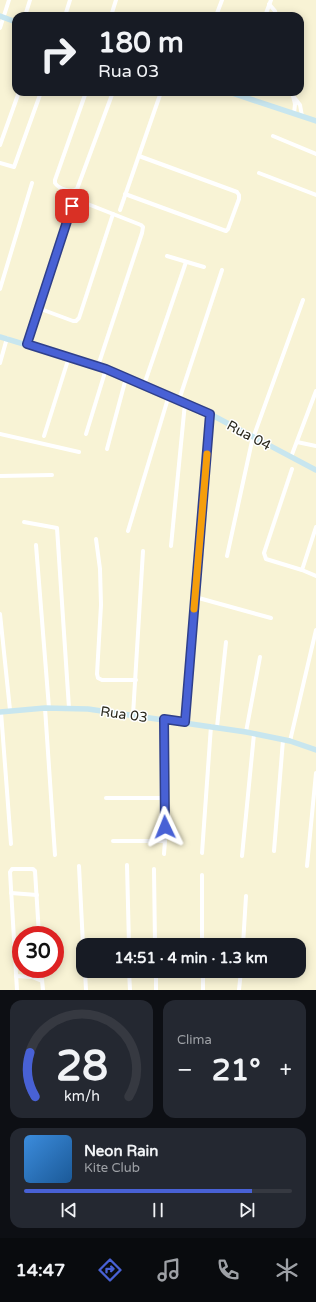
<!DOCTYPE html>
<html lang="pt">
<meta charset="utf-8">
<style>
body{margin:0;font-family:"Varela Round",sans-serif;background:#242831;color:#f1f3f6;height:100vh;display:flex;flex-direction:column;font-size:15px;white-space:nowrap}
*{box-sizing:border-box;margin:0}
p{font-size:13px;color:#9ea1a6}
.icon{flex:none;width:22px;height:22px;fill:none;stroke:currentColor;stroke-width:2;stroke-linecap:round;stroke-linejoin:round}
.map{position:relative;height:990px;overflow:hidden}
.panel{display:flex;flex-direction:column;gap:10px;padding:10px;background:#0d0f14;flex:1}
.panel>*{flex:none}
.banner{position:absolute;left:12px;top:12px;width:292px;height:84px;border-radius:12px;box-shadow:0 2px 10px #0003;background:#171b24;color:#f1f3f6;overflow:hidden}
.speed{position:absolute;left:12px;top:926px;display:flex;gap:8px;font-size:20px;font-weight:700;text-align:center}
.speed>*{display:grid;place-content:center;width:52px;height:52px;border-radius:50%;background:#171b24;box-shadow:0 2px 10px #0003;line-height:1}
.speed .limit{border:6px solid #d22;background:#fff;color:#111}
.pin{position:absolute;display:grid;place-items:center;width:34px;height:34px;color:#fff;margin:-17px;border-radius:8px;box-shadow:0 2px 6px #0006}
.me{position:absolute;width:44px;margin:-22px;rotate:358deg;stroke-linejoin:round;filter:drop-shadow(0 0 3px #0008)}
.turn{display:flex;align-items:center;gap:14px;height:84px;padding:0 20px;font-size:18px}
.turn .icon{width:52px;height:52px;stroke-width:2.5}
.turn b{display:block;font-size:28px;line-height:34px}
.big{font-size:30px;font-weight:700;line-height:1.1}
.panel .widget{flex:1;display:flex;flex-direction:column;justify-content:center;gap:6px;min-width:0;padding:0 14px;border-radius:12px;background:#242831}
.panel .dial{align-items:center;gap:0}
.dial svg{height:104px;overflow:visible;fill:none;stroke:#363941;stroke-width:7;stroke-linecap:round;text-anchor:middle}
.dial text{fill:#f1f3f6;stroke:none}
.song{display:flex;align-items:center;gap:12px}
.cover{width:48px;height:48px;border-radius:6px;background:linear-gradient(135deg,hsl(210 70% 55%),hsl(210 70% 35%))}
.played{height:4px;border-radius:2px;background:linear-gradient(90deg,#4861d5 85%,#363941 85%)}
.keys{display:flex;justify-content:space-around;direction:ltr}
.heat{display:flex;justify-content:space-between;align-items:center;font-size:22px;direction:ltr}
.panel .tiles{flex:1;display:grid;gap:10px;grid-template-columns:1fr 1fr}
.widget:last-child{grid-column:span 2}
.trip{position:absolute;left:76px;top:938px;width:230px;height:40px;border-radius:12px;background:#171b24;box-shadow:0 2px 10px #0003;font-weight:700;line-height:40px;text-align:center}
.dock{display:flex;height:64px;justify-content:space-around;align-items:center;background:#090b0e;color:#9ea1a6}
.dock .icon{width:28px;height:28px}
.dock .active{color:#4861d5}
.dock b{font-size:18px;color:#f1f3f6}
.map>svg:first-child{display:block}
</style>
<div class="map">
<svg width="316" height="990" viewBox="0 0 316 990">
<rect width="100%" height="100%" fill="#f8f3d5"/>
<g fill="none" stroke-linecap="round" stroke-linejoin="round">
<!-- street -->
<g stroke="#fff" stroke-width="4">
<path d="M269,4L275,11L276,16"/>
<path d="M25,16L30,0"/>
<path d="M65,16L70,0"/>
<path d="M111,16L116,0"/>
<path d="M216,16L222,0"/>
<path d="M265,16L271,0"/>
<path d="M0,28L9,0"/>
<path d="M86,92L55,180V183C59,189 71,193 77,189L113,92"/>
<path d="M292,92L295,104L294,114"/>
<path d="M293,96L300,105L302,116"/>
<path d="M273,136L316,154"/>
<path d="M0,145L19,92"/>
<path d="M0,163L14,167L41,92"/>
<path d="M259,173L316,195"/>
<path d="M125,194L226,231L228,229L239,199V195L237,192L139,156"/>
<path d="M120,210L161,92"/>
<path d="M167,256L204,267"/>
<path d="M0,289L32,183"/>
<path d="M38,308L73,321H76L79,318L113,214"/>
<path d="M27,344L72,206L75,202L80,201L141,225L143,227L142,233L98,366"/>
<path d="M0,363L7,338"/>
<path d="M144,385L186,262"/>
<path d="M179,400L222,270"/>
<path d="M0,434L79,452"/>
<path d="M86,434L106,369"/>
<path d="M44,436L69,357"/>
<path d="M297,442L316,446"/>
<path d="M107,449L126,378"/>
<path d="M291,457L316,391"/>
<path d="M292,469L264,553L266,559L302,570"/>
<path d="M0,476L52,475"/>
<path d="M24,522L57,528L69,708"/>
<path d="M316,527L302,570L316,576"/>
<path d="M128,531L169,395"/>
<path d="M96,539L100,569L101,605L97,674L98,678L102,680H136"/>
<path d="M36,545L49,708"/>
<path d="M171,546L185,403"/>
<path d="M227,556L252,441L303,300"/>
<path d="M195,597L271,618"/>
<path d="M0,614L10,710"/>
<path d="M45,708L55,855"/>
<path d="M1,712L11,844"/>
<path d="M133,715L143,551"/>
<path d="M185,722L210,414"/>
<path d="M217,727L226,642"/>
<path d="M246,732L260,657"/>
<path d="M290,741L316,630"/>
<path d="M106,798H164"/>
<path d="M113,841H165"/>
<path d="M274,851L283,740"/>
<path d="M202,853L211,726"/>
<path d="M164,854L165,841L164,719"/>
<path d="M242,856L254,734"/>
<path d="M127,865L129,945"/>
<path d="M79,866L83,945"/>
<path d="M307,866L316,773"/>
<path d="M154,869L155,945"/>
<path d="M202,875V945"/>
<path d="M11,893L37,895"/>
<path d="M243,945L246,896"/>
<path d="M41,969L43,990"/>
<path d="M85,971L86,990"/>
<path d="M129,971L130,990"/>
<path d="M156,971V990"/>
<path d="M203,971V990"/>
<path d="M16,976L32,977L42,981"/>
<path d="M17,990L10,872L12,869H33L35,871L39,935"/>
<path d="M239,990L241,971"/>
</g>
<!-- secondary -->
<g stroke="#c8e6ef" stroke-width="5.5">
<path d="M0,16L16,22"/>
<path d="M229,92L316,121"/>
<path d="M0,337L106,369L169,395L210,414L316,470"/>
<path d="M0,712L45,708L88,709L246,732L290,741L316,750"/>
</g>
</g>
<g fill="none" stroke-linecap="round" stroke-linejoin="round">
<!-- route casing -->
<g stroke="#2f3f8a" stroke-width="10">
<path id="route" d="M72,206L27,344L106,369L210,414L185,722L164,719L165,827"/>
</g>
<!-- route -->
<use href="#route" stroke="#4861d5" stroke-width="7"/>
<!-- slow -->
<path stroke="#f59e0b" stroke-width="7" d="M194,609L207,454"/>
</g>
<g text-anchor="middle" stroke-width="3" stroke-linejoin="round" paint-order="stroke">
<!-- street labels -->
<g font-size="14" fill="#2a281d" stroke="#fff">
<text transform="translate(249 435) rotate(28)" y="5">Rua 04</text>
<text transform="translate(124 714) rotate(8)" y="5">Rua 03</text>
</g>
</g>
</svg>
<div class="speed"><div class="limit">30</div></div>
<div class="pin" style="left:72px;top:206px;background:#d93025"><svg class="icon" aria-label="arrive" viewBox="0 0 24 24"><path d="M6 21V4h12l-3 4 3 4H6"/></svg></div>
<svg class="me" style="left:165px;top:827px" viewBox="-20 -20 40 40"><path d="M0-17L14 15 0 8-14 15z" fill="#4861d5" stroke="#fff" stroke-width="4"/></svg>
<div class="trip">14:51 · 4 min · 1.3 km</div>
<div class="banner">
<div class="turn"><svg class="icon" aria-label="right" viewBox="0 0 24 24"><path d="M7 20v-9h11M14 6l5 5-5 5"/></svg><div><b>180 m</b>Rua 03</div></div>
</div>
</div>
<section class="panel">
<div class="tiles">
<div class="widget dial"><svg viewBox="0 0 100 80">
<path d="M14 69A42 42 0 1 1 86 69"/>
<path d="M14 69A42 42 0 0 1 10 35" stroke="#4861d5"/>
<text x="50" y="56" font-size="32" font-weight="700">28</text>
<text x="50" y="72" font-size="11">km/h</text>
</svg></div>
<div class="widget"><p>Clima</p>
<div class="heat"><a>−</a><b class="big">21°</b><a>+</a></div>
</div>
<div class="widget">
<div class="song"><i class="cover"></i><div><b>Neon Rain</b><p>Kite Club</p></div></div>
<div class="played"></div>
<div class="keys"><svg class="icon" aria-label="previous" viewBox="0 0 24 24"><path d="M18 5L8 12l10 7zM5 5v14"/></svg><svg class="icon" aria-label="pause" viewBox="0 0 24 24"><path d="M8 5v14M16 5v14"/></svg><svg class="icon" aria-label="next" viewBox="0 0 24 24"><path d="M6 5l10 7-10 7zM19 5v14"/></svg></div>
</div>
</div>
</section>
<nav class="dock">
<b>14:47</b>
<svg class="icon active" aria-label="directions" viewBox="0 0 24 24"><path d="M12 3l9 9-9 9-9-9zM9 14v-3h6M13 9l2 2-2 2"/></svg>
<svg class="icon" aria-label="music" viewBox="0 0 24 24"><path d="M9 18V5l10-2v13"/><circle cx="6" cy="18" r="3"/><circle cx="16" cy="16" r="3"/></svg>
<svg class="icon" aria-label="phone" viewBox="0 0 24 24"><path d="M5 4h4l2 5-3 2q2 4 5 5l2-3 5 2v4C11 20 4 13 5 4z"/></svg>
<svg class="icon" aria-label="climate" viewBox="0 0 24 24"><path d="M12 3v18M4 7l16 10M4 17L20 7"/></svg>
</nav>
